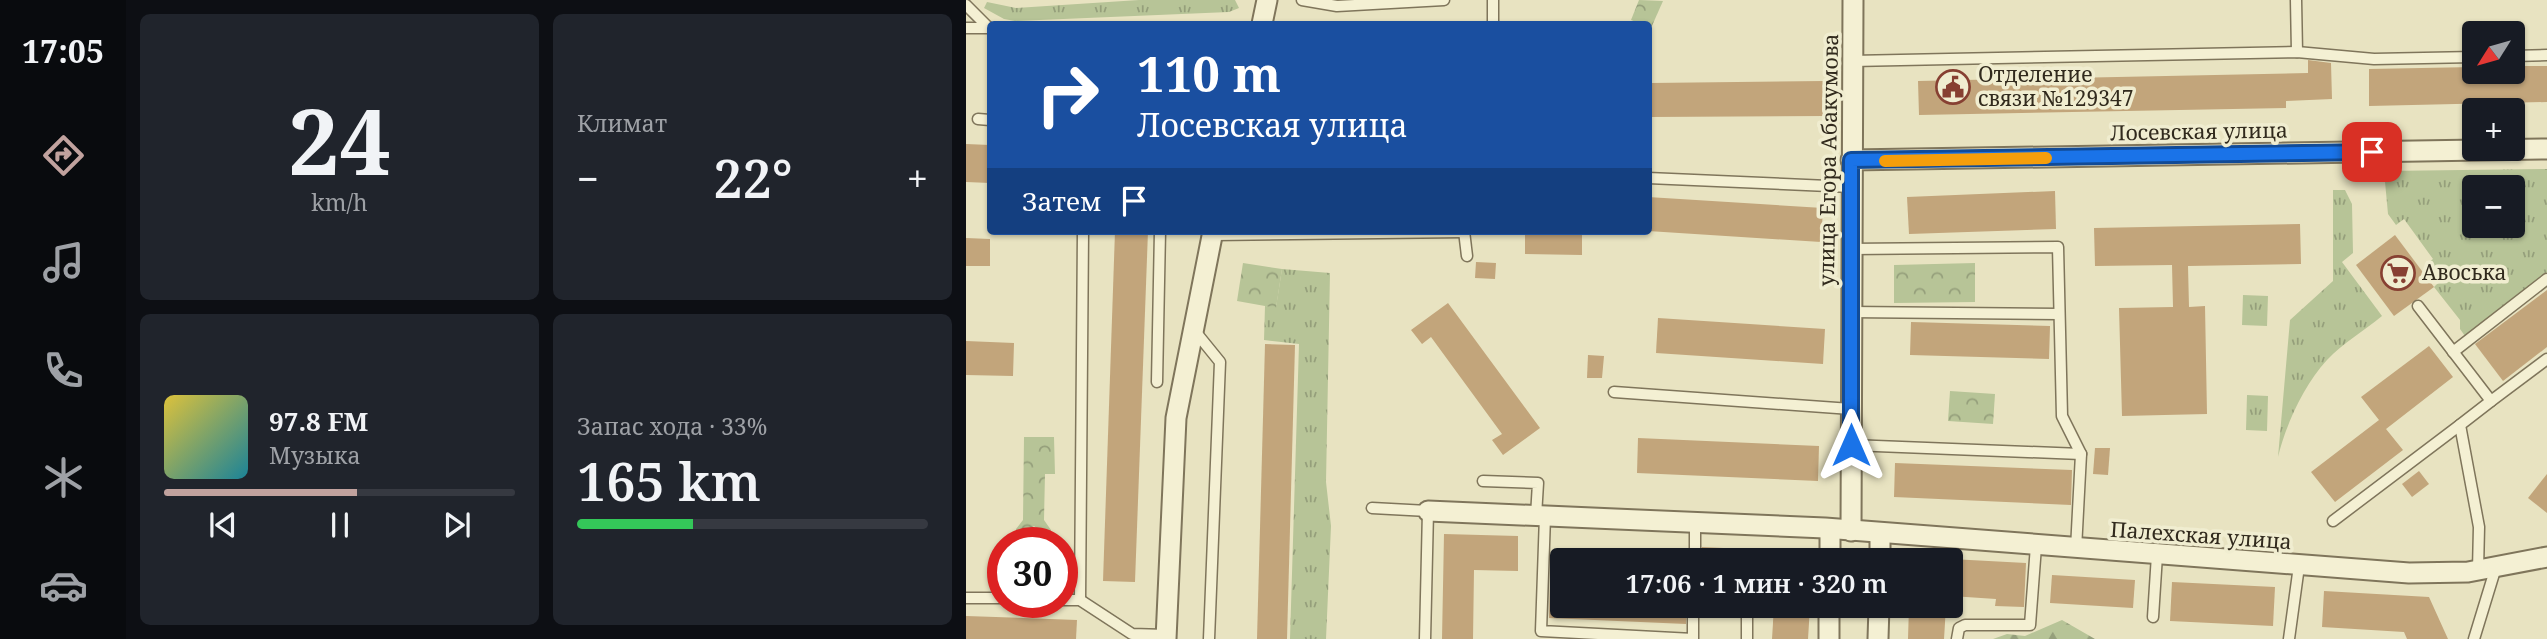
<!DOCTYPE html>
<html lang="ru">
<meta charset="utf-8">
<style>
body{margin:0;font-family:"Noto Serif",serif;background:#20242c;color:#f1f3f6;height:100vh;display:flex;flex-direction:column;font-size:26px;white-space:nowrap}
*{box-sizing:border-box;margin:0}
p{font-size:23px;color:#9ea1a6}
.icon{flex:none;width:38px;height:38px;fill:none;stroke:currentColor;stroke-width:2;stroke-linecap:round;stroke-linejoin:round}
.map{position:relative;flex:1;overflow:hidden}
.side{display:flex;flex-direction:column;gap:14px;padding:14px;background:#0d0f14;width:840px}
.side>*{flex:none}
.top-card{position:absolute;left:21px;top:21px;width:665px;height:214px;border-radius:7px;box-shadow:0 2px 5px #0004;background:#1a4fa0;color:#fff;overflow:hidden}
.needle{width:46px;rotate:233deg}
.tools{position:absolute;left:1496px;top:21px;display:grid;gap:14px}
.tools a{display:grid;place-items:center;width:63px;height:63px;border-radius:7px;background:#171b24;box-shadow:0 2px 5px #0004;font-size:35px}
.speed{position:absolute;left:21px;top:527px;display:flex;gap:14px;font-size:35px;font-weight:700;text-align:center}
.speed>*{display:grid;place-content:center;width:91px;height:91px;border-radius:50%;background:#171b24;box-shadow:0 2px 5px #0004;line-height:1}
.speed .limit{border:10px solid #d22;background:#fff;color:#111}
.pin{position:absolute;display:grid;place-items:center;width:60px;height:60px;color:#fff;margin:-30px;border-radius:14px;box-shadow:0 4px 10px #0006}
.me{position:absolute;width:77px;margin:-38px;rotate:0deg;stroke-linejoin:round;filter:drop-shadow(0 0 5px #0008)}
.turn{display:flex;align-items:center;gap:24px;height:147px;padding:0 35px;font-size:32px}
.turn .icon{width:91px;height:91px;stroke-width:2.5}
.turn b{display:block;font-size:49px;line-height:60px}
.then{display:flex;align-items:center;height:66px;padding:0 35px;background:#0003;gap:14px;font-size:26px}
.big{font-size:52px;font-weight:600;line-height:1.1}
.side .widget{flex:1;display:flex;flex-direction:column;justify-content:center;gap:10px;min-width:0;padding:0 24px;border-radius:10px;background:#20242c}
.side .dial{align-items:center;gap:0}
.dial b{font-size:91px;line-height:1}
.song{display:flex;align-items:center;gap:21px}
.cover{width:84px;height:84px;border-radius:10px;background:linear-gradient(135deg,hsl(50 70% 55%),hsl(190 70% 35%))}
.played{height:7px;border-radius:4px;background:linear-gradient(90deg,#c1a29e 55%,#363941 55%)}
.keys{display:flex;justify-content:space-around;direction:ltr}
.heat{display:flex;justify-content:space-between;align-items:center;font-size:38px;direction:ltr}
.charge{height:10px;border-radius:5px;background:linear-gradient(90deg,#34c759 33%,#363941 0)}
.side .tiles{flex:1;display:grid;gap:14px;grid-template-columns:repeat(2,1fr)}
.trip{position:absolute;left:584px;top:548px;width:413px;height:70px;border-radius:7px;background:#171b24;box-shadow:0 2px 5px #0004;font-weight:600;line-height:70px;text-align:center}
main{display:flex;flex:1;min-height:0}
.menu{display:flex;flex-direction:column;width:126px;justify-content:space-around;align-items:center;background:#090b0e;color:#9ea1a6}
.menu .icon{width:49px;height:49px}
.menu .current{color:#c1a29e}
.menu b{font-size:32px;color:#f1f3f6}
.map>svg:first-child{display:block}
</style>
<main>
<nav class="menu">
<b>17:05</b>
<svg class="icon current" aria-label="directions" viewBox="0 0 24 24"><path d="M12 3l9 9-9 9-9-9zM9 14v-3h6M13 9l2 2-2 2"/></svg>
<svg class="icon" aria-label="music" viewBox="0 0 24 24"><path d="M9 18V5l10-2v13"/><circle cx="6" cy="18" r="3"/><circle cx="16" cy="16" r="3"/></svg>
<svg class="icon" aria-label="phone" viewBox="0 0 24 24"><path d="M5 4h4l2 5-3 2q2 4 5 5l2-3 5 2v4C11 20 4 13 5 4z"/></svg>
<svg class="icon" aria-label="climate" viewBox="0 0 24 24"><path d="M12 3v18M4 7l16 10M4 17L20 7"/></svg>
<svg class="icon" aria-label="car" viewBox="0 0 24 24"><path d="M5 17H2v-5l4-1 3-4h7l3 4 3 1v5h-3M9 17h6M6 11h13"/><circle cx="7" cy="17" r="2"/><circle cx="17" cy="17" r="2"/></svg>
</nav>
<section class="side">
<div class="tiles">
<div class="widget dial"><b>24</b><p>km/h</p></div>
<div class="widget"><p>Климат</p>
<div class="heat"><a>−</a><b class="big">22°</b><a>+</a></div>
</div>
<div class="widget">
<div class="song"><i class="cover"></i><div><b>97.8 FM</b><p>Музыка</p></div></div>
<div class="played"></div>
<div class="keys"><svg class="icon" aria-label="previous" viewBox="0 0 24 24"><path d="M18 5L8 12l10 7zM5 5v14"/></svg><svg class="icon" aria-label="pause" viewBox="0 0 24 24"><path d="M8 5v14M16 5v14"/></svg><svg class="icon" aria-label="next" viewBox="0 0 24 24"><path d="M6 5l10 7-10 7zM19 5v14"/></svg></div>
</div>
<div class="widget"><p>Запас хода · 33%</p><b class="big">165 km</b><div class="charge"></div></div>
</div>
</section>
<div class="map">
<svg width="1581" height="639" viewBox="0 0 1581 639">
<defs>
<pattern id="grass-tufts" width="24" height="20" patternUnits="userSpaceOnUse" patternTransform="scale(1.75)"><rect width="24" height="20" fill="#b7c497"/><path d="M3 7l-1-3M5 7V3M7 7l1-3M15 17l-1-3M17 17v-4M19 17l1-3" fill="none" stroke="#959f7b"/></pattern>
<pattern id="forest-firs" width="22" height="20" patternUnits="userSpaceOnUse" patternTransform="scale(1.75)"><rect width="22" height="20" fill="#b7c497"/><path d="M5 1l3.5 6h-7zM16 11l3.5 6h-7z" fill="#959f7b"/></pattern>
<pattern id="park-crowns" width="20" height="18" patternUnits="userSpaceOnUse" patternTransform="scale(1.75)"><rect width="20" height="18" fill="#b7c497"/><path d="M2 6a3 3 0 1 1 6 0M12 15a3 3 0 1 1 6 0" fill="none" stroke="#959f7b"/></pattern>
</defs>
<rect width="100%" height="100%" fill="#e8e3c1"/>
<!-- grass -->
<g fill="url(#grass-tufts)" fill-rule="evenodd">
<path d="M173,0H269L273,8L263,12L49,21L38,19L18,8L21,2L50,8Z"/>
<path d="M1581,169V272L1499,336L1494,329V320L1468,287L1473,282L1460,264L1467,259L1438,219L1430,225L1422,214L1418,171ZM1508,187H1547V226H1508Z"/>
<path d="M1367,190H1379L1386,204L1387,253L1376,262L1416,316C1398,331 1377,343 1361,360C1338,385 1320,424 1312,457L1324,320L1367,281Z"/>
<path d="M316,269L364,273L360,482L365,526L360,639H324L333,344L298,340L299,306L310,307Z"/>
<path d="M1277,295L1302,296L1301,326L1276,325Z"/>
<path d="M1281,395L1302,396L1301,431L1280,430Z"/>
</g>
<!-- forest -->
<path fill="url(#forest-firs)" d="M1096,620L1129,639H1027L1041,634L1059,636Z"/>
<!-- park -->
<g fill="url(#park-crowns)">
<path d="M673,0L697,1L685,28L665,20Z"/>
<path d="M277,263L316,269L310,308L271,301Z"/>
<path d="M1009,263V302L928,303V265Z"/>
<path d="M984,391L1029,394L1027,424L982,421Z"/>
<path d="M58,437H88L89,474H79L78,520L85,530L84,542H71L76,533L68,526L59,533L64,542H50V529L57,520Z"/>
</g>
<!-- building -->
<g fill="#c2a57b">
<path d="M1342,60L1365,63L1366,99L1320,101V108L953,115L952,81L1342,73Z"/>
<path d="M1547,66H1581V102L1403,106V69L1508,67V72H1547Z"/>
<path d="M858,81V116L684,117V83Z"/>
<path d="M0,144L24,145V183L0,182Z"/>
<path d="M1089,191L1090,229L943,234L941,197Z"/>
<path d="M682,197L857,208L855,242L682,231Z"/>
<path d="M1334,224L1335,264L1222,266L1223,307L1239,306L1241,414L1156,416L1153,308L1207,307L1206,265L1129,266L1128,228Z"/>
<path d="M149,231H182L169,582L137,581Z"/>
<path d="M559,231H616V255L559,254Z"/>
<path d="M1429,235L1468,287L1428,316L1390,265Z"/>
<path d="M0,238L24,239V266H0Z"/>
<path d="M510,262L530,263L529,279L509,278Z"/>
<path d="M1581,290V347L1537,381L1509,344Z"/>
<path d="M482,303L574,428L537,455L526,440L536,434L465,337L456,344L445,330Z"/>
<path d="M692,318L859,329L857,364L690,353Z"/>
<path d="M945,322L1084,326L1083,359L944,355Z"/>
<path d="M0,341L48,343L47,376L0,375Z"/>
<path d="M299,344L329,345L321,639H291Z"/>
<path d="M1463,346L1487,377L1420,429L1437,450L1369,502L1345,472L1413,420L1395,397Z"/>
<path d="M622,355L638,356L636,378H621Z"/>
<path d="M672,438L853,446L852,481L671,473Z"/>
<path d="M1129,448H1144L1142,475L1127,474Z"/>
<path d="M929,463L1106,470L1105,505L928,497Z"/>
<path d="M1453,471L1463,484L1446,497L1436,484Z"/>
<path d="M1581,474V513L1562,498Z"/>
<path d="M478,534L552,536V571L508,570L507,639H476Z"/>
<path d="M736,547L779,549L778,560H736Z"/>
<path d="M985,559L1060,563L1058,607L1029,606L1030,599L985,596Z"/>
<path d="M1086,575L1169,580L1167,608L1084,603Z"/>
<path d="M1206,582L1309,587L1307,626L1204,621Z"/>
<path d="M584,584H597V606H720V624L583,618Z"/>
<path d="M1358,591L1463,597L1482,639H1441L1438,632L1356,627Z"/>
<path d="M808,606H844L842,639H806Z"/>
<path d="M943,606H980L978,639H942Z"/>
<path d="M0,616L111,620L110,639H0Z"/>
</g>
<g fill="none" stroke-linecap="round" stroke-linejoin="round">
<!-- service casing -->
<g stroke="#7f755b" stroke-width="13">
<g id="service">
<path d="M336,0L371,6L478,0"/>
<path d="M527,0V24"/>
<path d="M1330,0L1331,52"/>
<path d="M0,5L23,28"/>
<path d="M0,28H24"/>
<path d="M1547,56L1581,55"/>
<path d="M886,61L1331,52L1408,59L1508,57"/>
<path d="M12,119L24,120"/>
<path d="M682,178L885,187"/>
<path d="M498,231L501,256"/>
<path d="M247,235L498,232"/>
<path d="M884,249L1092,247L1096,416L1115,454L1110,549"/>
<path d="M1452,306L1525,401L1494,425L1513,527L1512,570"/>
<path d="M884,312L1093,314"/>
<path d="M228,330L254,362L243,639"/>
<path d="M1487,352L1581,279"/>
<path d="M191,382L194,231"/>
<path d="M648,392L885,409"/>
<path d="M1525,401L1581,359"/>
<path d="M885,445L1115,454"/>
<path d="M517,481L572,483L570,516"/>
<path d="M406,508L462,511L459,639"/>
<path d="M579,516L575,631L727,639V606"/>
<path d="M1367,521L1494,425"/>
<path d="M729,560V522"/>
<path d="M0,598H37"/>
<path d="M96,600H114L166,634L200,635"/>
<path d="M114,600L117,231"/>
<path d="M781,606V639"/>
<path d="M1187,617L1191,555"/>
<path d="M991,639L993,628L999,625H1064L1070,546"/>
<path d="M1323,639L1333,566"/>
<path d="M1508,639L1530,567"/>
</g>
</g>
<!-- minor casing -->
<g stroke="#7f755b" stroke-width="23">
<g id="minor">
<path d="M296,24L301,0"/>
<path d="M885,160L1581,149"/>
<path d="M462,511L859,528L1443,573L1502,572L1581,557"/>
<path d="M885,531L887,0"/>
<path d="M864,560V529"/>
<path d="M914,560V534"/>
<path d="M200,639L210,418L247,231"/>
<path d="M863,639V606"/>
<path d="M912,639L913,606"/>
</g>
</g>
<!-- service -->
<use href="#service" stroke="#f4f0d3" stroke-width="10"/>
<!-- minor -->
<use href="#minor" stroke="#f4f0d3" stroke-width="19"/>
</g>
<g fill="none" stroke-linecap="round" stroke-linejoin="round">
<!-- route casing -->
<g stroke="#114b97" stroke-width="18">
<path id="route" d="M885,445V160L1406,152"/>
</g>
<!-- route -->
<use href="#route" stroke="#1a73e8" stroke-width="12"/>
<!-- slow -->
<path stroke="#f59e0b" stroke-width="12" d="M919,161L1080,158"/>
</g>
<!-- icons -->
<defs>
<g id="civic-ring" transform="scale(1.75)"><circle r="9.5" fill="#f0edd0" stroke="#874032" stroke-width="1.5"/><path d="M-.6-6.5H3V-4.5H.6V-3L4-1V1h2V6H-6V1h2V-1L-.6-3ZM-1.2 2.5V6h2.4V2.5Z" fill="#874032"/></g>
<g id="supermarket-ring" transform="scale(1.75)"><circle r="9.5" fill="#f0edd0" stroke="#874032" stroke-width="1.5"/><path d="M-6-5.5h2.5l.6 2H6L4.5 2H-2.5L-4.4-4H-6ZM-1.5 3.2a1.3 1.3 0 1 0 .1 0ZM3 3.2a1.3 1.3 0 1 0 .1 0Z" fill="#874032"/></g>
</defs>
<g fill-rule="evenodd">
<use href="#civic-ring" x="987" y="87"/>
<use href="#supermarket-ring" x="1432" y="273"/>
</g>
<g text-anchor="middle" stroke-width="7" stroke-linejoin="round" paint-order="stroke">
<!-- poi labels -->
<g font-size="21" fill="#312a1d" stroke="#f0edd0" text-anchor="start">
<text x="1012" y="82">Отделение<tspan x="1012" dy="24">связи №129347</tspan></text>
<text x="1456" y="280">Авоська</text>
</g>
<!-- street labels -->
<g font-size="21" fill="#312a1d" stroke="#f0edd0">
<text transform="translate(1233 132) rotate(-1)" y="7">Лосевская улица</text>
<text transform="translate(863 160) rotate(-89)" y="7">улица Егора Абакумова</text>
<text transform="translate(1235 536) rotate(4)" y="7">Палехская улица</text>
</g>
</g>
</svg>
<div class="tools">
<a><svg class="needle" viewBox="-14 -14 28 28"><path d="M0-13l5 13h-10z" fill="#e53935"/><path d="M0 13l5-13h-10z" fill="#9ea1a6"/></svg></a>
<a>+</a>
<a>−</a>
</div>
<div class="speed"><div class="limit">30</div></div>
<div class="pin" style="left:1406px;top:152px;background:#d93025"><svg class="icon" aria-label="arrive" viewBox="0 0 24 24"><path d="M6 21V4h12l-3 4 3 4H6"/></svg></div>
<svg class="me" style="left:885px;top:445px" viewBox="-20 -20 40 40"><path d="M0-17L14 15 0 8-14 15z" fill="#1a73e8" stroke="#fff" stroke-width="4"/></svg>
<div class="trip">17:06 · 1 мин · 320 m</div>
<div class="top-card">
<div class="turn"><svg class="icon" aria-label="right" viewBox="0 0 24 24"><path d="M7 20v-9h11M14 6l5 5-5 5"/></svg><div><b>110 m</b>Лосевская улица</div></div>
<div class="then">Затем<svg class="icon" aria-label="arrive" viewBox="0 0 24 24"><path d="M6 21V4h12l-3 4 3 4H6"/></svg></div>
</div>
</div>
</main>
